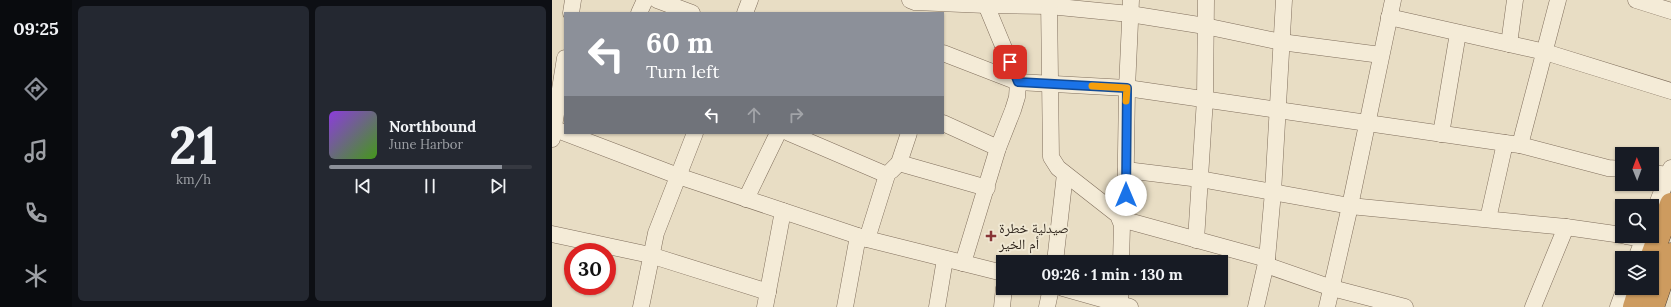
<!DOCTYPE html>
<meta charset="utf-8">
<style>
body{margin:0;font-family:Lora,"Noto Naskh Arabic",serif;background:#242831;color:#f1f3f6;height:100vh;display:flex;flex-direction:column;font-size:15px;white-space:nowrap}
*{box-sizing:border-box;margin:0}
p{font-size:13px;color:#9ea1a6}
.icon{flex:none;width:22px;height:22px;fill:none;stroke:currentColor;stroke-width:2;stroke-linecap:round;stroke-linejoin:round}
.map{position:relative;flex:1;overflow:hidden}
.side{display:flex;flex-direction:column;gap:6px;padding:6px;background:#0d0f14;width:480px}
.side>*{flex:none}
.top-card{position:absolute;left:12px;top:12px;width:380px;height:122px;border-radius:0px;box-shadow:0 1px 3px #0004;background:#8c9099;color:#fff;overflow:hidden}
.needle{width:26px;rotate:359deg}
.controls{position:absolute;left:1063px;top:147px;display:grid;gap:8px}
.controls a{display:grid;place-items:center;width:44px;height:44px;border-radius:0px;background:#171b24;box-shadow:0 1px 3px #0004;font-size:20px}
.speed{position:absolute;left:12px;top:243px;display:flex;gap:8px;font-size:20px;font-weight:700;text-align:center}
.speed>*{display:grid;place-content:center;width:52px;height:52px;border-radius:50%;background:#171b24;box-shadow:0 1px 3px #0004;line-height:1}
.speed .limit{border:6px solid #d22;background:#fff;color:#111}
.pin{position:absolute;display:grid;place-items:center;width:34px;height:34px;color:#fff;margin:-17px;border-radius:8px;box-shadow:0 2px 6px #0006}
.me{position:absolute;width:44px;margin:-22px;rotate:0deg;stroke-linejoin:round;filter:drop-shadow(0 0 3px #0008)}
.turn{display:flex;align-items:center;gap:14px;height:84px;padding:0 16px;font-size:18px}
.turn .icon{width:52px;height:52px;stroke-width:2.5}
.turn b{display:block;font-size:28px;line-height:34px}
.lanes{display:flex;align-items:center;height:38px;padding:0 16px;background:#0003;justify-content:center;gap:20px;direction:ltr}
.lanes .off{opacity:.35}
.side .tile{flex:1;display:flex;flex-direction:column;justify-content:center;gap:6px;min-width:0;padding:0 14px;border-radius:6px;background:#242831}
.side .dial{align-items:center;gap:0}
.dial b{font-size:52px;line-height:1}
.song{display:flex;align-items:center;gap:12px}
.cover{width:48px;height:48px;border-radius:6px;background:linear-gradient(135deg,hsl(270 70% 55%),hsl(100 70% 35%))}
.played{height:4px;border-radius:2px;background:linear-gradient(90deg,#8c9099 85%,#363941 85%)}
.keys{display:flex;justify-content:space-around;direction:ltr}
.side .tiles{flex:1;display:grid;gap:6px;grid-template-columns:repeat(2,1fr)}
.trip{position:absolute;left:444px;top:255px;width:232px;height:40px;border-radius:0px;background:#171b24;box-shadow:0 1px 3px #0004;font-weight:700;line-height:40px;text-align:center}
main{display:flex;flex:1;min-height:0}
.dock{display:flex;flex-direction:column;width:72px;justify-content:space-around;align-items:center;background:#090b0e;color:#9ea1a6}
.dock .icon{width:28px;height:28px}
.dock .active{color:#8c9099}
.dock b{font-size:18px;color:#f1f3f6}
.map>svg:first-child{display:block}
</style>
<main>
<nav class="dock">
<b>09:25</b>
<svg class="icon active" aria-label="directions" viewBox="0 0 24 24"><path d="M12 3l9 9-9 9-9-9zM9 14v-3h6M13 9l2 2-2 2"/></svg>
<svg class="icon" aria-label="music" viewBox="0 0 24 24"><path d="M9 18V5l10-2v13"/><circle cx="6" cy="18" r="3"/><circle cx="16" cy="16" r="3"/></svg>
<svg class="icon" aria-label="phone" viewBox="0 0 24 24"><path d="M5 4h4l2 5-3 2q2 4 5 5l2-3 5 2v4C11 20 4 13 5 4z"/></svg>
<svg class="icon" aria-label="climate" viewBox="0 0 24 24"><path d="M12 3v18M4 7l16 10M4 17L20 7"/></svg>
</nav>
<section class="side">
<div class="tiles">
<div class="tile dial"><b>21</b><p>km/h</p></div>
<div class="tile">
<div class="song"><i class="cover"></i><div><b>Northbound</b><p>June Harbor</p></div></div>
<div class="played"></div>
<div class="keys"><svg class="icon" aria-label="previous" viewBox="0 0 24 24"><path d="M18 5L8 12l10 7zM5 5v14"/></svg><svg class="icon" aria-label="pause" viewBox="0 0 24 24"><path d="M8 5v14M16 5v14"/></svg><svg class="icon" aria-label="next" viewBox="0 0 24 24"><path d="M6 5l10 7-10 7zM19 5v14"/></svg></div>
</div>
</div>
</section>
<div class="map">
<svg width="1119" height="307" viewBox="0 0 1119 307">
<rect width="100%" height="100%" fill="#e8ddc4"/>
<g fill="none" stroke-linecap="round" stroke-linejoin="round">
<!-- minor casing -->
<g stroke="#806f5d" stroke-width="17">
<g id="minor">
<path d="M105,0L140,13"/>
<path d="M358,0L363,2L434,5L497,6L578,14L653,26L729,42L829,55"/>
<path d="M497,0L499,157L506,168L566,215L570,225L569,262"/>
<path d="M1084,0L1119,11"/>
<path d="M19,13L21,0"/>
<path d="M87,13L93,0"/>
<path d="M193,13L198,0"/>
<path d="M837,17L993,52L1119,91"/>
<path d="M957,44L963,0"/>
<path d="M391,53L466,82L575,88L953,143L968,145L1056,168L1070,169"/>
<path d="M391,123L446,148"/>
<path d="M0,128L126,176L315,239L451,273"/>
<path d="M237,133L335,175L315,239"/>
<path d="M889,134L906,33"/>
<path d="M0,139L13,58"/>
<path d="M968,145L1006,0"/>
<path d="M347,163L435,188"/>
<path d="M574,170L648,179L798,206L1014,227L1070,235"/>
<path d="M339,171L347,163L357,133"/>
<path d="M1100,173L1116,175"/>
<path d="M194,199L226,133"/>
<path d="M1100,217L1119,168"/>
<path d="M569,219L715,259"/>
<path d="M936,219L953,143"/>
<path d="M573,220L575,88L579,0"/>
<path d="M0,234L98,255L216,292"/>
<path d="M1074,236L1092,239L1108,234"/>
<path d="M644,240L653,99L654,0"/>
<path d="M1084,258L1093,236"/>
<path d="M503,262L513,174"/>
<path d="M411,263L446,148L461,110L465,97L466,82L432,0"/>
<path d="M714,265L780,288L853,307"/>
<path d="M511,288L578,307"/>
<path d="M89,307L104,233L143,133"/>
<path d="M213,307L231,211"/>
<path d="M293,307L306,236"/>
<path d="M385,307L393,259"/>
<path d="M450,307L452,288"/>
<path d="M495,307L499,288"/>
<path d="M568,307V288"/>
<path d="M704,307L715,259L721,192L732,0"/>
<path d="M775,307L798,206L841,0"/>
<path d="M981,307L1014,227"/>
<path d="M1066,307L1073,288"/>
</g>
</g>
<!-- highway casing -->
<g stroke="#4f3e31" stroke-width="23">
<g id="highway">
<path d="M1099,258L1119,204"/>
<path d="M1082,307L1088,288"/>
<path d="M1101,307L1119,254"/>
</g>
</g>
<!-- minor -->
<use href="#minor" stroke="#f4ebd7" stroke-width="16"/>
<!-- highway -->
<use href="#highway" stroke="#cd9b5f" stroke-width="22"/>
</g>
<g fill="none" stroke-linecap="round" stroke-linejoin="round">
<!-- route casing -->
<g stroke="#114b97" stroke-width="10">
<path id="route" d="M458,62L466,82L575,88L574,195"/>
</g>
<!-- route -->
<use href="#route" stroke="#1a73e8" stroke-width="7"/>
<!-- slow -->
<path stroke="#f59e0b" stroke-width="7" d="M540,86L575,88L574,101"/>
</g>
<!-- markers -->
<path fill="#883536" stroke="#f0e8d3" stroke-width="1.5" d="M437 230h4v4h4v4h-4v4h-4v-4h-4v-4h4z"/>
<g text-anchor="middle" stroke-width="4" stroke-linejoin="round" paint-order="stroke">
<!-- poi labels -->
<g font-size="14" fill="#32281f" stroke="#f0e8d3" text-anchor="start">
<text x="447" y="233">صيدلية خطرة<tspan x="447" dy="16">أم الخير</tspan></text>
</g>
</g>
</svg>
<div class="controls">
<a><svg class="needle" viewBox="-14 -14 28 28"><path d="M0-13l5 13h-10z" fill="#e53935"/><path d="M0 13l5-13h-10z" fill="#9ea1a6"/></svg></a>
<a><svg class="icon" aria-label="search" viewBox="0 0 24 24"><circle cx="10" cy="10" r="6"/><path d="M15 15l6 6"/></svg></a>
<a><svg class="icon" aria-label="layers" viewBox="0 0 24 24"><path d="M12 4l9 5-9 5-9-5zM3 14l9 5 9-5"/></svg></a>
</div>
<div class="speed"><div class="limit">30</div></div>
<div class="pin" style="left:458px;top:62px;background:#d93025"><svg class="icon" aria-label="arrive" viewBox="0 0 24 24"><path d="M6 21V4h12l-3 4 3 4H6"/></svg></div>
<svg class="me" style="left:574px;top:195px" viewBox="-20 -20 40 40"><circle r="19" fill="#fff"/><path d="M0-13L10 11 0 6-10 11z" fill="#1a73e8"/></svg>
<div class="trip">09:26 · 1 min · 130 m</div>
<div class="top-card">
<div class="turn"><svg class="icon" aria-label="left" viewBox="0 0 24 24"><path d="M17 20v-9H6M10 6l-5 5 5 5"/></svg><div><b>60 m</b>Turn left</div></div>
<div class="lanes"><svg class="icon" aria-label="left" viewBox="0 0 24 24"><path d="M17 20v-9H6M10 6l-5 5 5 5"/></svg><svg class="icon off" aria-label="ahead" viewBox="0 0 24 24"><path d="M12 20V5M6 11l6-6 6 6"/></svg><svg class="icon off" aria-label="right" viewBox="0 0 24 24"><path d="M7 20v-9h11M14 6l5 5-5 5"/></svg></div>
</div>
</div>
</main>
